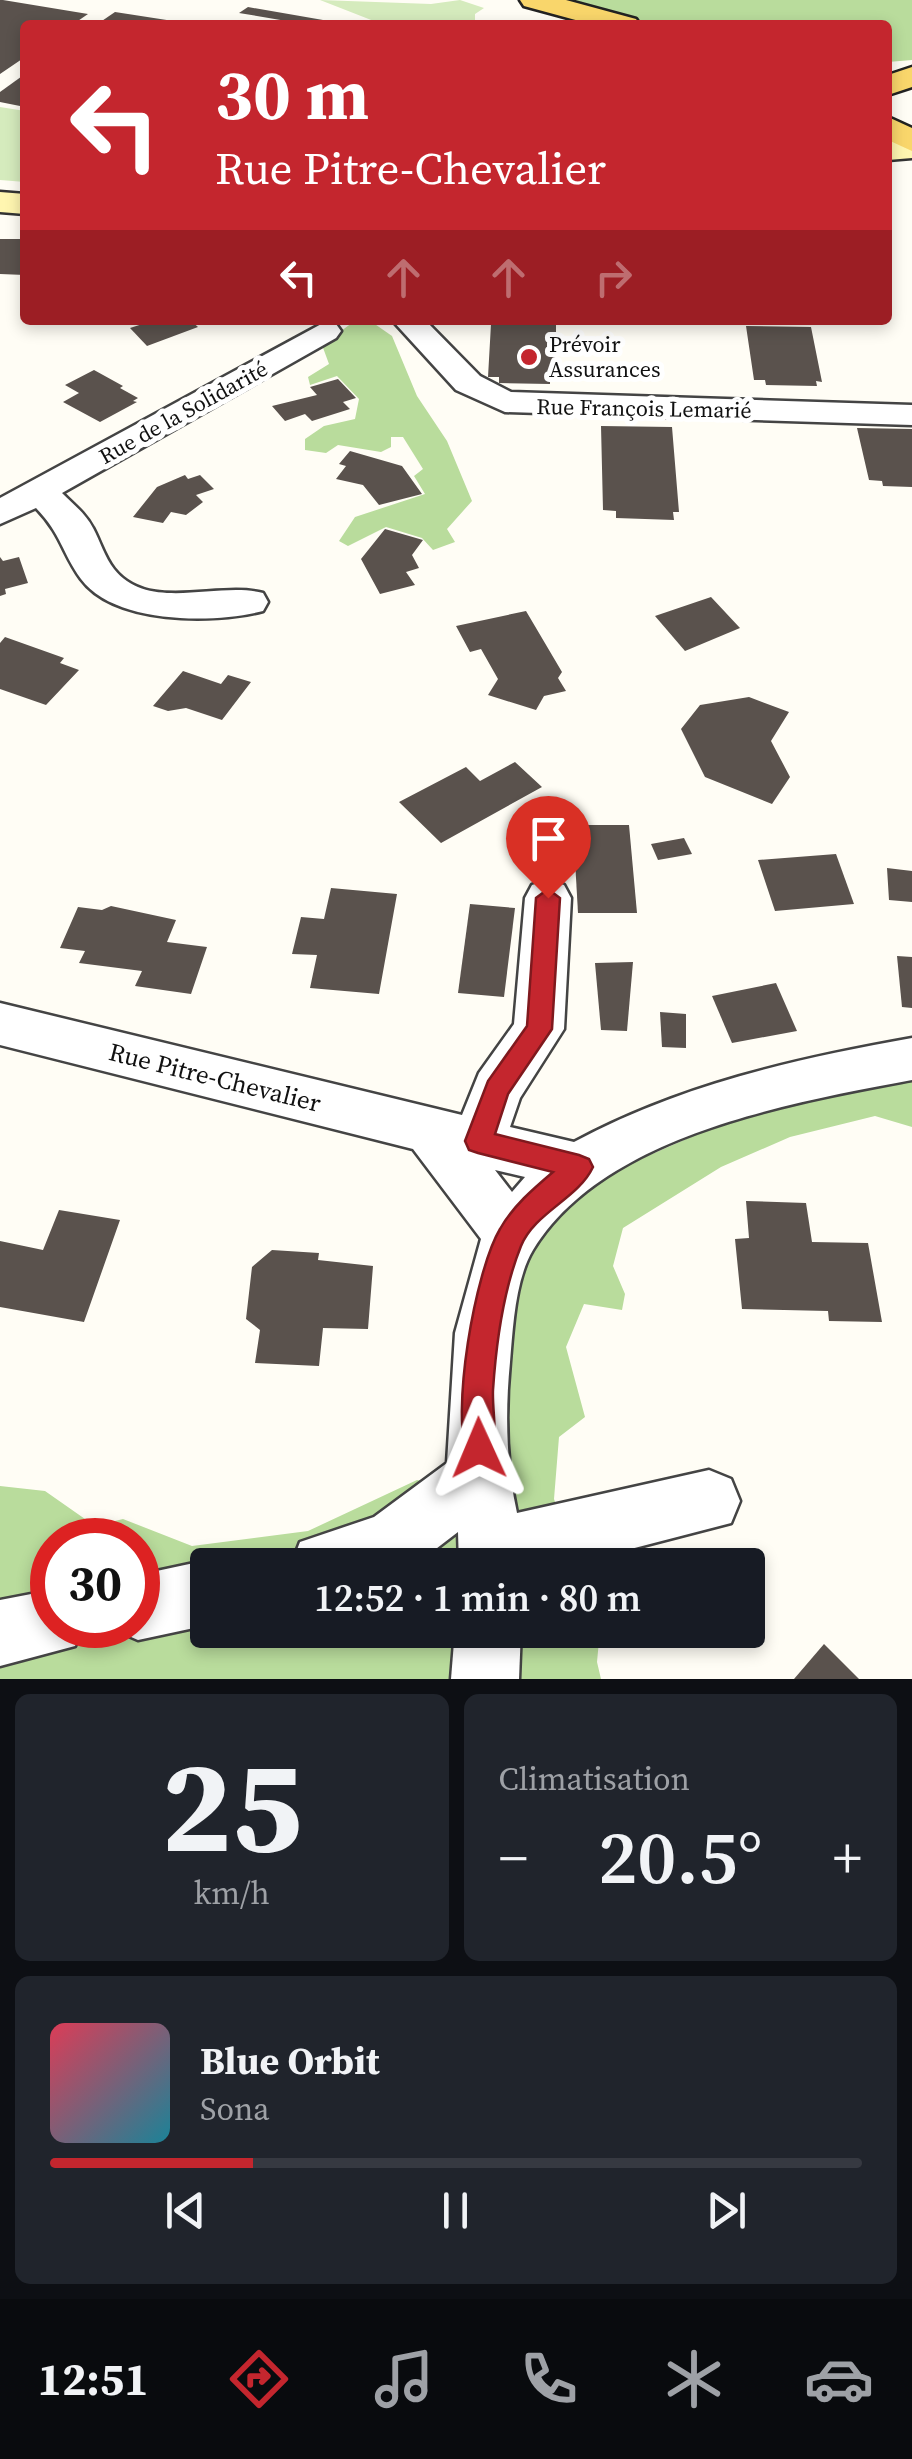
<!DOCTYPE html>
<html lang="fr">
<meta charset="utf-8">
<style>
body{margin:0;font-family:"Source Serif 4",serif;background:#20242c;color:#f1f3f6;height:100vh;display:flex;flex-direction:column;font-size:38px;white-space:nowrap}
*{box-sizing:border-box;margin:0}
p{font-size:32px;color:#9ea1a6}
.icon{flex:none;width:55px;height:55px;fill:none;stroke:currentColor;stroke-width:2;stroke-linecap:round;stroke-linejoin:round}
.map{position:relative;height:1679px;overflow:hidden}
.panel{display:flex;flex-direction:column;gap:15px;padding:15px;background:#0d0f14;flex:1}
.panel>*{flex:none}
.hud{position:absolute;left:20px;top:20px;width:872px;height:305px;border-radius:10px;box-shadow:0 5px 15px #0003;background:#c4262e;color:#fff;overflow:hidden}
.speed{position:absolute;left:30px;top:1518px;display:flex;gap:20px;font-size:50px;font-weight:700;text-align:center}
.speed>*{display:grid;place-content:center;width:130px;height:130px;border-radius:50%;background:#171b24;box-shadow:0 5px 15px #0003;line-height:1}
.speed .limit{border:15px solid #d22;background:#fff;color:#111}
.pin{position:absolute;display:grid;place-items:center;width:85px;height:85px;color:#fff;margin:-102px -42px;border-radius:50% 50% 50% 0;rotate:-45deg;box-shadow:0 0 10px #0007}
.pin .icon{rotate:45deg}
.me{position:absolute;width:110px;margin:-55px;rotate:359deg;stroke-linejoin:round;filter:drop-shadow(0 0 8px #0008)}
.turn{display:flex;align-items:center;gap:35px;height:210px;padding:0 30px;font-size:45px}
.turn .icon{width:130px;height:130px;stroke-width:2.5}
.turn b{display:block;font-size:70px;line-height:85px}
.lanes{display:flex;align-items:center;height:95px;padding:0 30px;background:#0003;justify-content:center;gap:50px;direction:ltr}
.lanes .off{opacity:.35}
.big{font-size:75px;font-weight:600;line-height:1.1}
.panel .card{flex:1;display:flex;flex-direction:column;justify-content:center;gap:15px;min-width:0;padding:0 35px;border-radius:15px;background:#20242c}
.panel .dial{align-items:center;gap:0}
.dial b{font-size:130px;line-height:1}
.song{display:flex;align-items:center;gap:30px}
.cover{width:120px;height:120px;border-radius:15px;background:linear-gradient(135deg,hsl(350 70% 55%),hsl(190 70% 35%))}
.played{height:10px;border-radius:5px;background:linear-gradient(90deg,#c4262e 25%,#363941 25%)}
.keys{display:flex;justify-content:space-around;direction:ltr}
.heat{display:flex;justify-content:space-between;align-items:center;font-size:55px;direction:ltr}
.panel .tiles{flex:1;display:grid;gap:15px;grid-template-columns:1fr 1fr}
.card:last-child{grid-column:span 2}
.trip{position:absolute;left:190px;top:1548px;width:575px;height:100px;border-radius:10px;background:#171b24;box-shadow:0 5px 15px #0003;font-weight:600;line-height:100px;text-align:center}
.menu{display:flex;height:160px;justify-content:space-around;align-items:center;background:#090b0e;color:#9ea1a6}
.menu .icon{width:70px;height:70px}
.menu .current{color:#c4262e}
.menu b{font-size:45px;color:#f1f3f6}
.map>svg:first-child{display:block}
</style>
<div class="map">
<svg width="912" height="1679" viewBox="0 0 912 1679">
<rect width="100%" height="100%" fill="#fffdf5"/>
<!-- green -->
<g fill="#d5ebbd">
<path d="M320,0L431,4L460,0L484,8L475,14V21L482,25H384Z"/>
<path d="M0,107L25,111V182L0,180Z"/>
</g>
<!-- forest -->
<g fill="#b9dc9c" fill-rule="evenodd">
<path d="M561,0H912V60L888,62V25H654Z"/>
<path d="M356,320H369L392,336L417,396L447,441L472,501L447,529L455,542L433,550L422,538L386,527L348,546L339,541L355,517L425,494L414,476L423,469L403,437H391V447L381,452L338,445L326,453L305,450V439L324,426L355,419L359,399L337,376L310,385L308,377L329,364L322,345Z"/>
<path d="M912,1075V1127L875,1116L790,1137L721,1167L623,1228L613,1266L625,1294L622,1310L584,1304L566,1347L585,1417L559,1437L554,1499L577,1565H208V1630H600L597,1662L601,1679H0V1486L45,1491L95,1526L123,1519L192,1546L308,1531L417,1480L499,1497L493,1355L534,1231L577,1187L725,1122ZM52,1540H138V1625H52Z"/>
</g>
<!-- building -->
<g fill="#5a524d">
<path d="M0,0H3L88,14L72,25H25V57L0,74Z"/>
<path d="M248,7L323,20L310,25L239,13Z"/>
<path d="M115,12L186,23L185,25H96Z"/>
<path d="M25,74V107L0,102V92Z"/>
<path d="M0,239H25V275L0,274Z"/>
<path d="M155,320H190L198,327L147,346L130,328Z"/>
<path d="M491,324L556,325V379H550V384L499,383V377H488Z"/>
<path d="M746,326L811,327L822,382L816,381L817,386L766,385L765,380H754Z"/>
<path d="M94,370L123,386L120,388L138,398L133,401L137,402L100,422L63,402L79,393L65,385Z"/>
<path d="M338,379L356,398L343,402L350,409L312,421L305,414L285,421L272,406L317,395L310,387Z"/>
<path d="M601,426L672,427L679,512H673L674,520L616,518V511L603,510Z"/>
<path d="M857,428L912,429V487L883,486L882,481L869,480Z"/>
<path d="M350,451L402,466L422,494L379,505L363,485L336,479L346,466L339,464Z"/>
<path d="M185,475L188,479L200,475L214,489L196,495L203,502L186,515L171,512L163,523L133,517L157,487Z"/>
<path d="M385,529L423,540L412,555L419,568L406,572L415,585L380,594L361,559Z"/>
<path d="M0,557L3,561L19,557L28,583L5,589L6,594L0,596Z"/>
<path d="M711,597L740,628L685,651L655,616Z"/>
<path d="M526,611L562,672L558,678L566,691L544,696L536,710L488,695L498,679L481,649L470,652L456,626Z"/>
<path d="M5,637L64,658L60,663L79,670L46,705L0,689V643Z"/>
<path d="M183,671L221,684L228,675L251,682L222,720L186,708L168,711L153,706Z"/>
<path d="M749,697L789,712L771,741L790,777L772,804L705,777L681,729L700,705Z"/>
<path d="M515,762L542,787L441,843L399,802L466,767L480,781Z"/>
<path d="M573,825H629L637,913H578Z"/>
<path d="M684,838L692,854L658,860L651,844Z"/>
<path d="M836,854L854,904L775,911L758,860Z"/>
<path d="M887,868L912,871V902L889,900Z"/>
<path d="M331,888L397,894L379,994L310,988L317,955L292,954L301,917L324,919Z"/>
<path d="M470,904L515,908L504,997L458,993Z"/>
<path d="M111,906L176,920L167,942L207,947L191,994L135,986L142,971L79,963L85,951L60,948L78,907L102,910Z"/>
<path d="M897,956L912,957V1008L902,1007Z"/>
<path d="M633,962L627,1031L601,1030L595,963Z"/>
<path d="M776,983L797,1031L732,1043L712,996Z"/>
<path d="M660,1012L686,1014V1048L662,1047Z"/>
<path d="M746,1201L806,1203L812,1242L868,1243L882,1322L829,1321L828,1311L742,1309L735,1239L749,1238Z"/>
<path d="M59,1210L120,1220L84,1322L0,1307V1241L43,1250Z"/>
<path d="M272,1250L319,1253L318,1260L373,1266L368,1329L323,1328L319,1366L255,1363L260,1330L246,1319L252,1267Z"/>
<path d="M824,1644L859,1679H794Z"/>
</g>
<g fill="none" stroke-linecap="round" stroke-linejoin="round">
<!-- street casing -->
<g stroke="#444" stroke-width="5">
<g id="street">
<path d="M392,320H425L480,376L511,392L912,405V425L505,412L456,390Z"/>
<path d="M325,322L336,324L341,331L336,338L62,493C73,504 86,514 93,528C100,541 105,558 114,569C149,613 217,581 263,593L268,602L263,611C213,624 114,624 81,579C62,553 62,535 36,508L0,524V498Z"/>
<path d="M548,880L564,885L571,898L564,1029L520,1098L510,1127L574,1142C680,1085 794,1059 912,1038V1080C790,1103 603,1135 533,1250C515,1280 513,1328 510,1362C505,1413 506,1463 517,1513L709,1470L731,1479L740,1501L731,1523L569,1565H459L458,1532L415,1565H291L300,1542L374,1517L447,1463L455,1333L481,1239L413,1149L0,1045V1003L462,1115L479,1073L514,1024L525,898L532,885ZM495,1170L525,1177L512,1192Z"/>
<path d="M208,1560L221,1565H208V1625L138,1640L115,1630L113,1625H138V1575Z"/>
<path d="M52,1590V1625H84L75,1646L0,1666V1600Z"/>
<path d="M455,1630H521L519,1679H451Z"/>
</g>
</g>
<!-- secondary casing -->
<g stroke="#333" stroke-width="5">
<g id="secondary">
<path d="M912,138V158L888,160V140Z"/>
<path d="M0,192L25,194V214L0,212Z"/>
</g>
</g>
<!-- primary casing -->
<g stroke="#222" stroke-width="5">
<g id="primary">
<path d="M520,0H566L636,19L640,25H594L524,6Z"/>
<path d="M912,67V87L888,95V75Z"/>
<path d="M888,117L912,128V151L888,140Z"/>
</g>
</g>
<!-- street -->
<use href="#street" fill="#fff" fill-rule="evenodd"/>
<!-- secondary -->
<use href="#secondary" fill="#fff6b0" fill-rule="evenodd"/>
<!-- primary -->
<use href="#primary" fill="#f9d66b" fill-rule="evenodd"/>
</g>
<!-- route -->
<path fill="#c4262e" stroke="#7f191e" stroke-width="2.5" d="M548,889L560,898L552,1029L508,1094L495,1134L579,1155L589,1159L593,1167C578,1199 535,1212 521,1246C504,1288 496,1345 493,1390C492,1413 499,1437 490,1458L479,1463L468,1458C450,1414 475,1271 500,1229C513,1206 533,1189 553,1172L478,1153L469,1150L465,1141L488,1081L527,1026L536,898Z"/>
<!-- markers -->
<circle fill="#c4262e" stroke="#fff" stroke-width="4" cx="529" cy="357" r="10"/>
<g text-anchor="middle" stroke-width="10" stroke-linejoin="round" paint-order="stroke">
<!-- far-poi labels -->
<g font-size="22" fill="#111" stroke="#fff" text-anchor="start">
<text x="549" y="352">Prévoir<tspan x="549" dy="25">Assurances</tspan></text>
</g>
<!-- far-street labels -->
<g font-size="22" fill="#111" stroke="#fff">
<text transform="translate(644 408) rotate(1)" y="8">Rue François Lemarié</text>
<text transform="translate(183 412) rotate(-29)" y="8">Rue de la Solidarité</text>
</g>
<!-- street labels -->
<g font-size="25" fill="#111" stroke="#fff">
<text transform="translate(215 1077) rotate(14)" y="9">Rue Pitre-Chevalier</text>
</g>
</g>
</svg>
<div class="speed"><div class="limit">30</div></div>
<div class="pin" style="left:548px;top:898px;background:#d93025"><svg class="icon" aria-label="arrive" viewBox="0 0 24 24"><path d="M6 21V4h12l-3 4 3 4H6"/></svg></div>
<svg class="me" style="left:479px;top:1448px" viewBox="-20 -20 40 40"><path d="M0-17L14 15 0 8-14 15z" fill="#c4262e" stroke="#fff" stroke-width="4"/></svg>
<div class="trip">12:52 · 1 min · 80 m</div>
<div class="hud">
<div class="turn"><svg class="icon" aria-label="left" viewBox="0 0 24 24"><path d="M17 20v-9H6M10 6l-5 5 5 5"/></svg><div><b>30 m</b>Rue Pitre-Chevalier</div></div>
<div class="lanes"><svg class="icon" aria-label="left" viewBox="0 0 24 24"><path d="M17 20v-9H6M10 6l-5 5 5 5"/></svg><svg class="icon off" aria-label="ahead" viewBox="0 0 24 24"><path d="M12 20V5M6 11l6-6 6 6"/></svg><svg class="icon off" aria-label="ahead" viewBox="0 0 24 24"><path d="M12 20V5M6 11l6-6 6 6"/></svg><svg class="icon off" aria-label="right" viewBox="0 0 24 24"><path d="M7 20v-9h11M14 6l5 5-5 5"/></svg></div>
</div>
</div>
<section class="panel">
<div class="tiles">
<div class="card dial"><b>25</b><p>km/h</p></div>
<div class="card"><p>Climatisation</p>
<div class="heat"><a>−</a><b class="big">20.5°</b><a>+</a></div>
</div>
<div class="card">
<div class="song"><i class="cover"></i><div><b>Blue Orbit</b><p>Sona</p></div></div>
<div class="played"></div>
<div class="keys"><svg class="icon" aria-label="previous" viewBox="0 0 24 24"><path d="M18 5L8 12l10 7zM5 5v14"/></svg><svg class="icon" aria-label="pause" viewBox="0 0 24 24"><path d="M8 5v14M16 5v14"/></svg><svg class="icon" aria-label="next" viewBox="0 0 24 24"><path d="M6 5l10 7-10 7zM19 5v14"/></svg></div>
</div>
</div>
</section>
<nav class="menu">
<b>12:51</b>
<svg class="icon current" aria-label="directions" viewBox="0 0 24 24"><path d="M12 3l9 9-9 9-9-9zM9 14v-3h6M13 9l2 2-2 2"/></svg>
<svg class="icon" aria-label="music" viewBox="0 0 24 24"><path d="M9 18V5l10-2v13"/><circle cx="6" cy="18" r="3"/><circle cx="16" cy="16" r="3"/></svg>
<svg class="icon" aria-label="phone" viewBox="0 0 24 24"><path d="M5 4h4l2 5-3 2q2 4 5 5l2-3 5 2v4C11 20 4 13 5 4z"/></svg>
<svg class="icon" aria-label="climate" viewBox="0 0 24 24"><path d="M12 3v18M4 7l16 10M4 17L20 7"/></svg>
<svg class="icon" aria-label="car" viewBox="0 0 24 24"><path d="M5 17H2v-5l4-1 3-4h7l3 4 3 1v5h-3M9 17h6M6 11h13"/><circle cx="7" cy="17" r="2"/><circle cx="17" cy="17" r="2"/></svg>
</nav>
